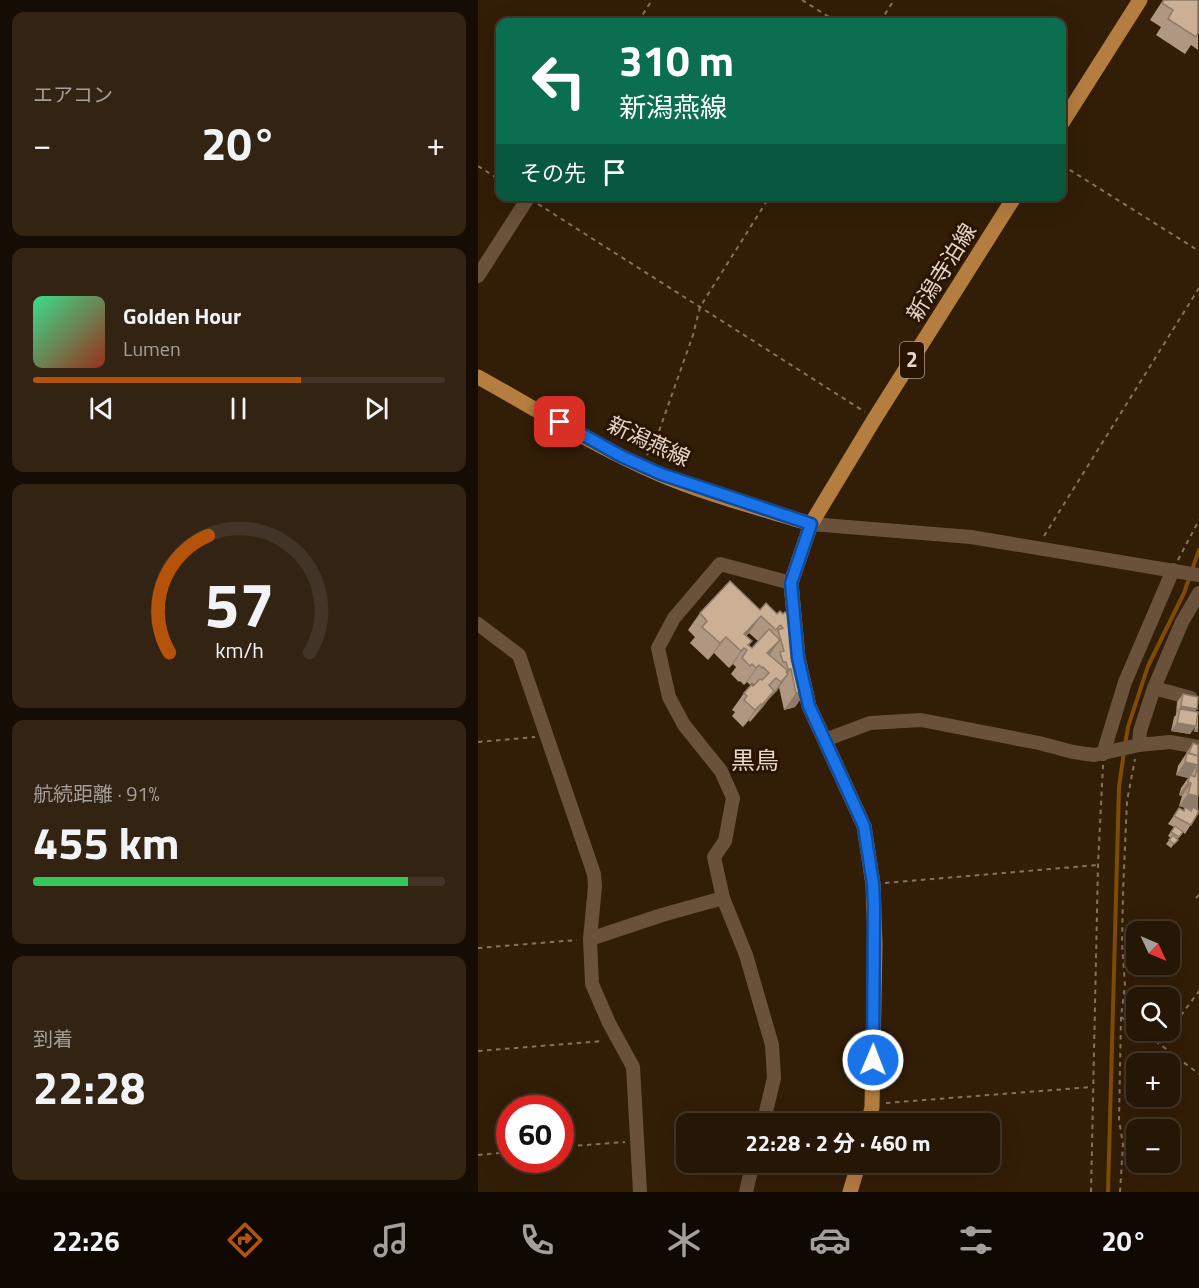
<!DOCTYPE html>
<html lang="ja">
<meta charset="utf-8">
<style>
body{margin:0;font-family:"Titillium Web","Noto Sans JP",sans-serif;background:#322313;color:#f1f3f6;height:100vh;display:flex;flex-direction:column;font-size:22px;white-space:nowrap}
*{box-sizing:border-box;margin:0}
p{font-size:20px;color:#a49f9a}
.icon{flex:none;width:33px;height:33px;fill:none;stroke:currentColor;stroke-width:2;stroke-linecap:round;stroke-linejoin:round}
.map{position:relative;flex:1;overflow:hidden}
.drawer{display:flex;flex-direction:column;gap:12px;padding:12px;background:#150c03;width:478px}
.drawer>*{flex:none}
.hud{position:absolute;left:18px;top:18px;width:570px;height:183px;border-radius:12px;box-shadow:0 6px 24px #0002,0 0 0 2px #423527;background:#0b6e4f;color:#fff;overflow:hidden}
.needle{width:39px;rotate:134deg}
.buttons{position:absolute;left:648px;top:921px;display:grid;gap:12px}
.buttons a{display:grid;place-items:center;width:54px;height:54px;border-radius:12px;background:#261605;box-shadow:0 6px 24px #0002,0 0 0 2px #423527;font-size:30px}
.speed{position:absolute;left:18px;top:1095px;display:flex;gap:12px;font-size:30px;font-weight:700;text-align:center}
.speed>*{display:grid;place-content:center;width:78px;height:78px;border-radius:50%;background:#261605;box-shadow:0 6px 24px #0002,0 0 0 2px #423527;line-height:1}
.speed .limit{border:9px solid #d22;background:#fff;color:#111}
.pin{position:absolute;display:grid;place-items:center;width:51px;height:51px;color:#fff;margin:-26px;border-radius:12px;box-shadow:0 3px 9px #0006}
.me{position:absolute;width:66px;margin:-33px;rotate:1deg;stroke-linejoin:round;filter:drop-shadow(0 0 4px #0008)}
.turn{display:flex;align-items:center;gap:21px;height:126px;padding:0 24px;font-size:27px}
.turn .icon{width:78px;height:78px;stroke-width:2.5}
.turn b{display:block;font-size:42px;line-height:51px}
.then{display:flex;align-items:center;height:57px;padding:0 24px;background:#0003;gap:12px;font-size:22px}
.big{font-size:45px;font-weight:700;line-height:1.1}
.drawer .tile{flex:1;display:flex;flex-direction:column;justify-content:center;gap:9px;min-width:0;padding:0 21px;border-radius:12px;background:#322313}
.drawer .dial{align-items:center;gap:0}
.dial svg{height:156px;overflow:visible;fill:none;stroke:#423527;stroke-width:7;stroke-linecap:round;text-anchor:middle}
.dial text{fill:#f1f3f6;stroke:none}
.song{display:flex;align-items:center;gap:18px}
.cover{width:72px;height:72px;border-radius:9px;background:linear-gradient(135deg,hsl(150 70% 55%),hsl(10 70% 35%))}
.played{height:6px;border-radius:3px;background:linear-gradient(90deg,#b45309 65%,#423527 65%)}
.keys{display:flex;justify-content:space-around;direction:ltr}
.heat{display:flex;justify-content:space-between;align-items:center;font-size:33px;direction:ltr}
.charge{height:9px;border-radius:4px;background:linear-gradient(90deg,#34c759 91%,#423527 0)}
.trip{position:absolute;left:198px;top:1113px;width:324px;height:60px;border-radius:12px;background:#261605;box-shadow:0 6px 24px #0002,0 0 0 2px #423527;font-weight:700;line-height:60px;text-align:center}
.menu{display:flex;height:96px;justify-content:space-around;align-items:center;background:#0f0902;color:#a49f9a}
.menu .icon{width:42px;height:42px}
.menu .active{color:#b45309}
.menu b{font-size:27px;color:#f1f3f6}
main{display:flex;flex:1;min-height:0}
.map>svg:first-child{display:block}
</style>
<main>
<section class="drawer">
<div class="tile"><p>エアコン</p>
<div class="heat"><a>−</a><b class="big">20°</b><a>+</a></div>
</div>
<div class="tile">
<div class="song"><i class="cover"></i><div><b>Golden Hour</b><p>Lumen</p></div></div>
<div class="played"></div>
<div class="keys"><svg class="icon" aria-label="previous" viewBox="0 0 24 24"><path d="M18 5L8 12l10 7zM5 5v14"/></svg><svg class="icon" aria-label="pause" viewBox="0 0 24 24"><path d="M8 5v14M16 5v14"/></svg><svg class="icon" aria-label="next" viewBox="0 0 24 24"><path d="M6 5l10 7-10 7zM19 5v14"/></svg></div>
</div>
<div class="tile dial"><svg viewBox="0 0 100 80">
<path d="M14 69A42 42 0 1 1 86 69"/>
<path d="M14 69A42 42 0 0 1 34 9" stroke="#b45309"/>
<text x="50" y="56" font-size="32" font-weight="700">57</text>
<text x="50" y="72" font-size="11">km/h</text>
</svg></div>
<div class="tile"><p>航続距離 · 91%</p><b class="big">455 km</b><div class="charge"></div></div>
<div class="tile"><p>到着</p><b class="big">22:28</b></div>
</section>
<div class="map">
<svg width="721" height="1192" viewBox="0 0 721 1192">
<rect width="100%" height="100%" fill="#321d07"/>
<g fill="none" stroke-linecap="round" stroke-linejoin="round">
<!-- stream -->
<g stroke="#7f4c06" stroke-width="4">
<path d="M647,745L650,727L670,666L706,593L721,550"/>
<path d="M630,1192L641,787L646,752"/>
</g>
<!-- path -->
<g stroke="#847260" stroke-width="2" stroke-dasharray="4.5 4.5" stroke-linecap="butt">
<path d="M324,0L359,22"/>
<path d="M160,22L174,0"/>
<path d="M402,22L416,0"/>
<path d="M584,165L721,251"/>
<path d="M0,166L22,180"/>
<path d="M60,204L387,412"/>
<path d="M169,455L180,434L215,335L222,307L292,196"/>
<path d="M566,536L721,288"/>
<path d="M700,560L721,520"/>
<path d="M0,742L57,737"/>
<path d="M407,883L620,865"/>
<path d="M718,898L721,895"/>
<path d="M0,948L99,940"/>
<path d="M643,1017L658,1028"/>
<path d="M663,1030L721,1074"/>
<path d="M692,1030L721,991"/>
<path d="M682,1043L691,1030"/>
<path d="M0,1051L125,1041"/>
<path d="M408,1103L614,1087"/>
<path d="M82,1147L147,1142"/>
<path d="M0,1155L32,1152"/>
<path d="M613,1192L620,865L625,765"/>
<path d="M642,1192L645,1144L641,1120L643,1017L647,985L644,944L645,892L649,801L657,759"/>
</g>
<!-- minor -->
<g stroke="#69513a" stroke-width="14">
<path d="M0,276L50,198"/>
<path d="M333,524L493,537L721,575"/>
<path d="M0,624L41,655L116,874L117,886L112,939L114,984L131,1023L155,1067L162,1192"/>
<path d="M676,688L704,622L721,593"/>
<path d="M347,740L392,723L443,720L561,743L595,752L616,755L661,745L692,742L721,747"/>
<path d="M661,745L662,731L676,688L713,698"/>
<path d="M625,754L647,682L695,570"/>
<path d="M112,939L184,915L245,898"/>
<path d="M285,1124L296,1078L294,1045L268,955L245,898L236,857L247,841L255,798L243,771L206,725L191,697L180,648L196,618L242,564L313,583"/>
<path d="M268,1192L275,1162"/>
</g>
<!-- major -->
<g stroke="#b57d40" stroke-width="15">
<path d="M584,123L662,0"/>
<path d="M0,377C60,410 118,447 181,474C230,495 282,508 333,524"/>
<path d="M390,1124L394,1107L397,944L395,884L386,826L331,706L320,658L313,583L333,524L397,418L537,196"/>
<path d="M372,1192L381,1162"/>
</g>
</g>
<!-- wall -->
<g fill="#af9781" fill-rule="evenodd">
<path d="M685,0H720V50L713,45L707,54L678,35L683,27L672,20Z"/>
<path d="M288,603L318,647L329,690L317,707L306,710L301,687L291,699L272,722L271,720L265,727L254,716L257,712L254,710L266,693L276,685L274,683L272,685L269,682L266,685L262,681L261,682L253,674L258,667L255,664L251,668L236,653L230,660L212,643L217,637L210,630L222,613L282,610ZM271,633L280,641L274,648L271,645L274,641L268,636Z"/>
<path d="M705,694L719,718L720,716V732H716L717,727L712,734L693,731L696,717L698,715L699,702Z"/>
<path d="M715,743L720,745V813L707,834L705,832L693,848L688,844L693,838L690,836L696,827L690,824L701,808L705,810L707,808L701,806L704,796L701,795L703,788L710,778L698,775L700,766Z"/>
</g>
<!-- shaded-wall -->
<g fill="#8e7b69">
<path d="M283,616L271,633L258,647L266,634Z"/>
<path d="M248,637L236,653L230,660L242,643Z"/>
<path d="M302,640L291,656L289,653Z"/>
<path d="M266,648L255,664L251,668L263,651Z"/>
<path d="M281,665L269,682L266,685L278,668Z"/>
<path d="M310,669H313L303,682L310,674L299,691L291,699L303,682L302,681Z"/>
<path d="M329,690L317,707L306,710L318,693Z"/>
<path d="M296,691L285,707L272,722L284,705Z"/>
<path d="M283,704L271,720L265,727L277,710Z"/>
<path d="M703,706L719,709L713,717L702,709L697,714Z"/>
<path d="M699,723L718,726L712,734L693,731Z"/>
<path d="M720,726V732H716Z"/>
<path d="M710,755L720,767L719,766L711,778L712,775L710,778L698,775L707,762Z"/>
<path d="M710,782L713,783L704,796L701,795Z"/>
<path d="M710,794L720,796V811L701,806Z"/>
</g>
<!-- building -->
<g fill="#cbb096" stroke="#8e7b69" stroke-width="1.5">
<path d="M686,0H720V33L718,37L690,19L695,10L684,3Z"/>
<path d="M252,581L282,610L288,603L299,614L302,611L305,614L307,612L319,623L321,642L317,643L329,690L318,693L313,669H310L308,662H305L302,652L306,651L300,630L305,628L302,625L298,630L283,616L266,634L274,641L270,645L274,648L291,629L302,640L289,653L310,671L308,672L310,674L303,682L298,678L291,685L296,691L284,705L283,704L277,710L266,700L269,696L266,693L274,684L275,686L282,679L284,680L291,673L285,667L284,668L281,665L278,668L274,664L272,666L264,658L269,650L266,648L263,651L248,637L242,643L224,627L229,621L222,613Z"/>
<path d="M705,694L720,697L719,709L703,706Z"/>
<path d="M702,709L720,712L718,726L699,723Z"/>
<path d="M715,743L720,745V756L711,753Z"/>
<path d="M709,753L720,756V796L710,794L713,783L710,782L712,775L717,777L720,765L707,762Z"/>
<path d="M707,807L713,811L715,807L720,810V813L713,825L696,816L701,808L706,811Z"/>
<path d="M697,826L705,832L701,837L693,832Z"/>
<path d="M695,835L700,840L696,844L691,840Z"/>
</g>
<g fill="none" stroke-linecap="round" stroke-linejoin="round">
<!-- route casing -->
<g stroke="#114b97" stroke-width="15">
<path id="route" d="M82,422L143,456L183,474L333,524L313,583L320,658L331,706L386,826L395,884L396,904L395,1060"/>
</g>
<!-- route -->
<use href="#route" stroke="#1a73e8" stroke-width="10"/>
</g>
<g text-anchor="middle" stroke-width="6" stroke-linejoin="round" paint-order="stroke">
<!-- shield labels -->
<rect fill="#281400" stroke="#ac9c8d" stroke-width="1.5" x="422" y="342" width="24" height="36" rx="4.5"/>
<g font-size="21" font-weight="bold" fill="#e4d6c9">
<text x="434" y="367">2</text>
</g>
<!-- street labels -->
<g font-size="22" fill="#e4d6c9" stroke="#281400">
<text transform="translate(463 272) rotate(-58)" y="8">新潟寺泊線</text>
<text transform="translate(171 441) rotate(25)" y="8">新潟燕線</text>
</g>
<!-- neighbourhood labels -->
<g font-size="24" fill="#e4d6c9" stroke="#281400">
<text x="277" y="769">黒鳥</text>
</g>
</g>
</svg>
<div class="buttons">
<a><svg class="needle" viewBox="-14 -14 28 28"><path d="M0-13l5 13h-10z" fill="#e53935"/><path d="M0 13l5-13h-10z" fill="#a49f9a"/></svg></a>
<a><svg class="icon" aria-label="search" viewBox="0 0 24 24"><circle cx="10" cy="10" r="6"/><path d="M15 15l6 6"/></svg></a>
<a>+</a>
<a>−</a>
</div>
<div class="speed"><div class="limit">60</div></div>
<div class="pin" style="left:82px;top:422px;background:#d93025"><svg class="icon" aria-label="arrive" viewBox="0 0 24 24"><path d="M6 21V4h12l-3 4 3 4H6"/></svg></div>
<svg class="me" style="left:395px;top:1060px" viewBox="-20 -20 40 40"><circle r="17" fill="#1a73e8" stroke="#fff" stroke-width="3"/><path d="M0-11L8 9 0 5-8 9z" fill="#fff"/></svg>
<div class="trip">22:28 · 2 分 · 460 m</div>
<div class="hud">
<div class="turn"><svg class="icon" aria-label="left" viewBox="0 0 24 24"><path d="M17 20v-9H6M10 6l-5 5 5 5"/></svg><div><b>310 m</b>新潟燕線</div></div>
<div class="then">その先<svg class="icon" aria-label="arrive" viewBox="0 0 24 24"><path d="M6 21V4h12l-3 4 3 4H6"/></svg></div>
</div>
</div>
</main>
<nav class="menu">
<b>22:26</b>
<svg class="icon active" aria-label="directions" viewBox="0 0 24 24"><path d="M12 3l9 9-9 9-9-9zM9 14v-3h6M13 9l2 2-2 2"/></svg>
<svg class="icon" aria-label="music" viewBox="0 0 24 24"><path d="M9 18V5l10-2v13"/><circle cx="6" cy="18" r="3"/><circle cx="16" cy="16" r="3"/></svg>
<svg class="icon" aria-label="phone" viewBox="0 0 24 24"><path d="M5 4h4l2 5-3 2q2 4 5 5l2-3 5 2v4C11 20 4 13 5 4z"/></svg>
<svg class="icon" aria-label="climate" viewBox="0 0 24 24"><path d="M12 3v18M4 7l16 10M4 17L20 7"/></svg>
<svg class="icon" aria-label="car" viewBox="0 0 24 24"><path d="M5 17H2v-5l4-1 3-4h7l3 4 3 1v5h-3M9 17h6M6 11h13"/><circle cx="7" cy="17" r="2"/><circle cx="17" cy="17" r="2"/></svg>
<svg class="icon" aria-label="filters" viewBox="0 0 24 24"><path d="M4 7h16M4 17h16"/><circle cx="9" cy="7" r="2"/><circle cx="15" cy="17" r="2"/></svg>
<b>20°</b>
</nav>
